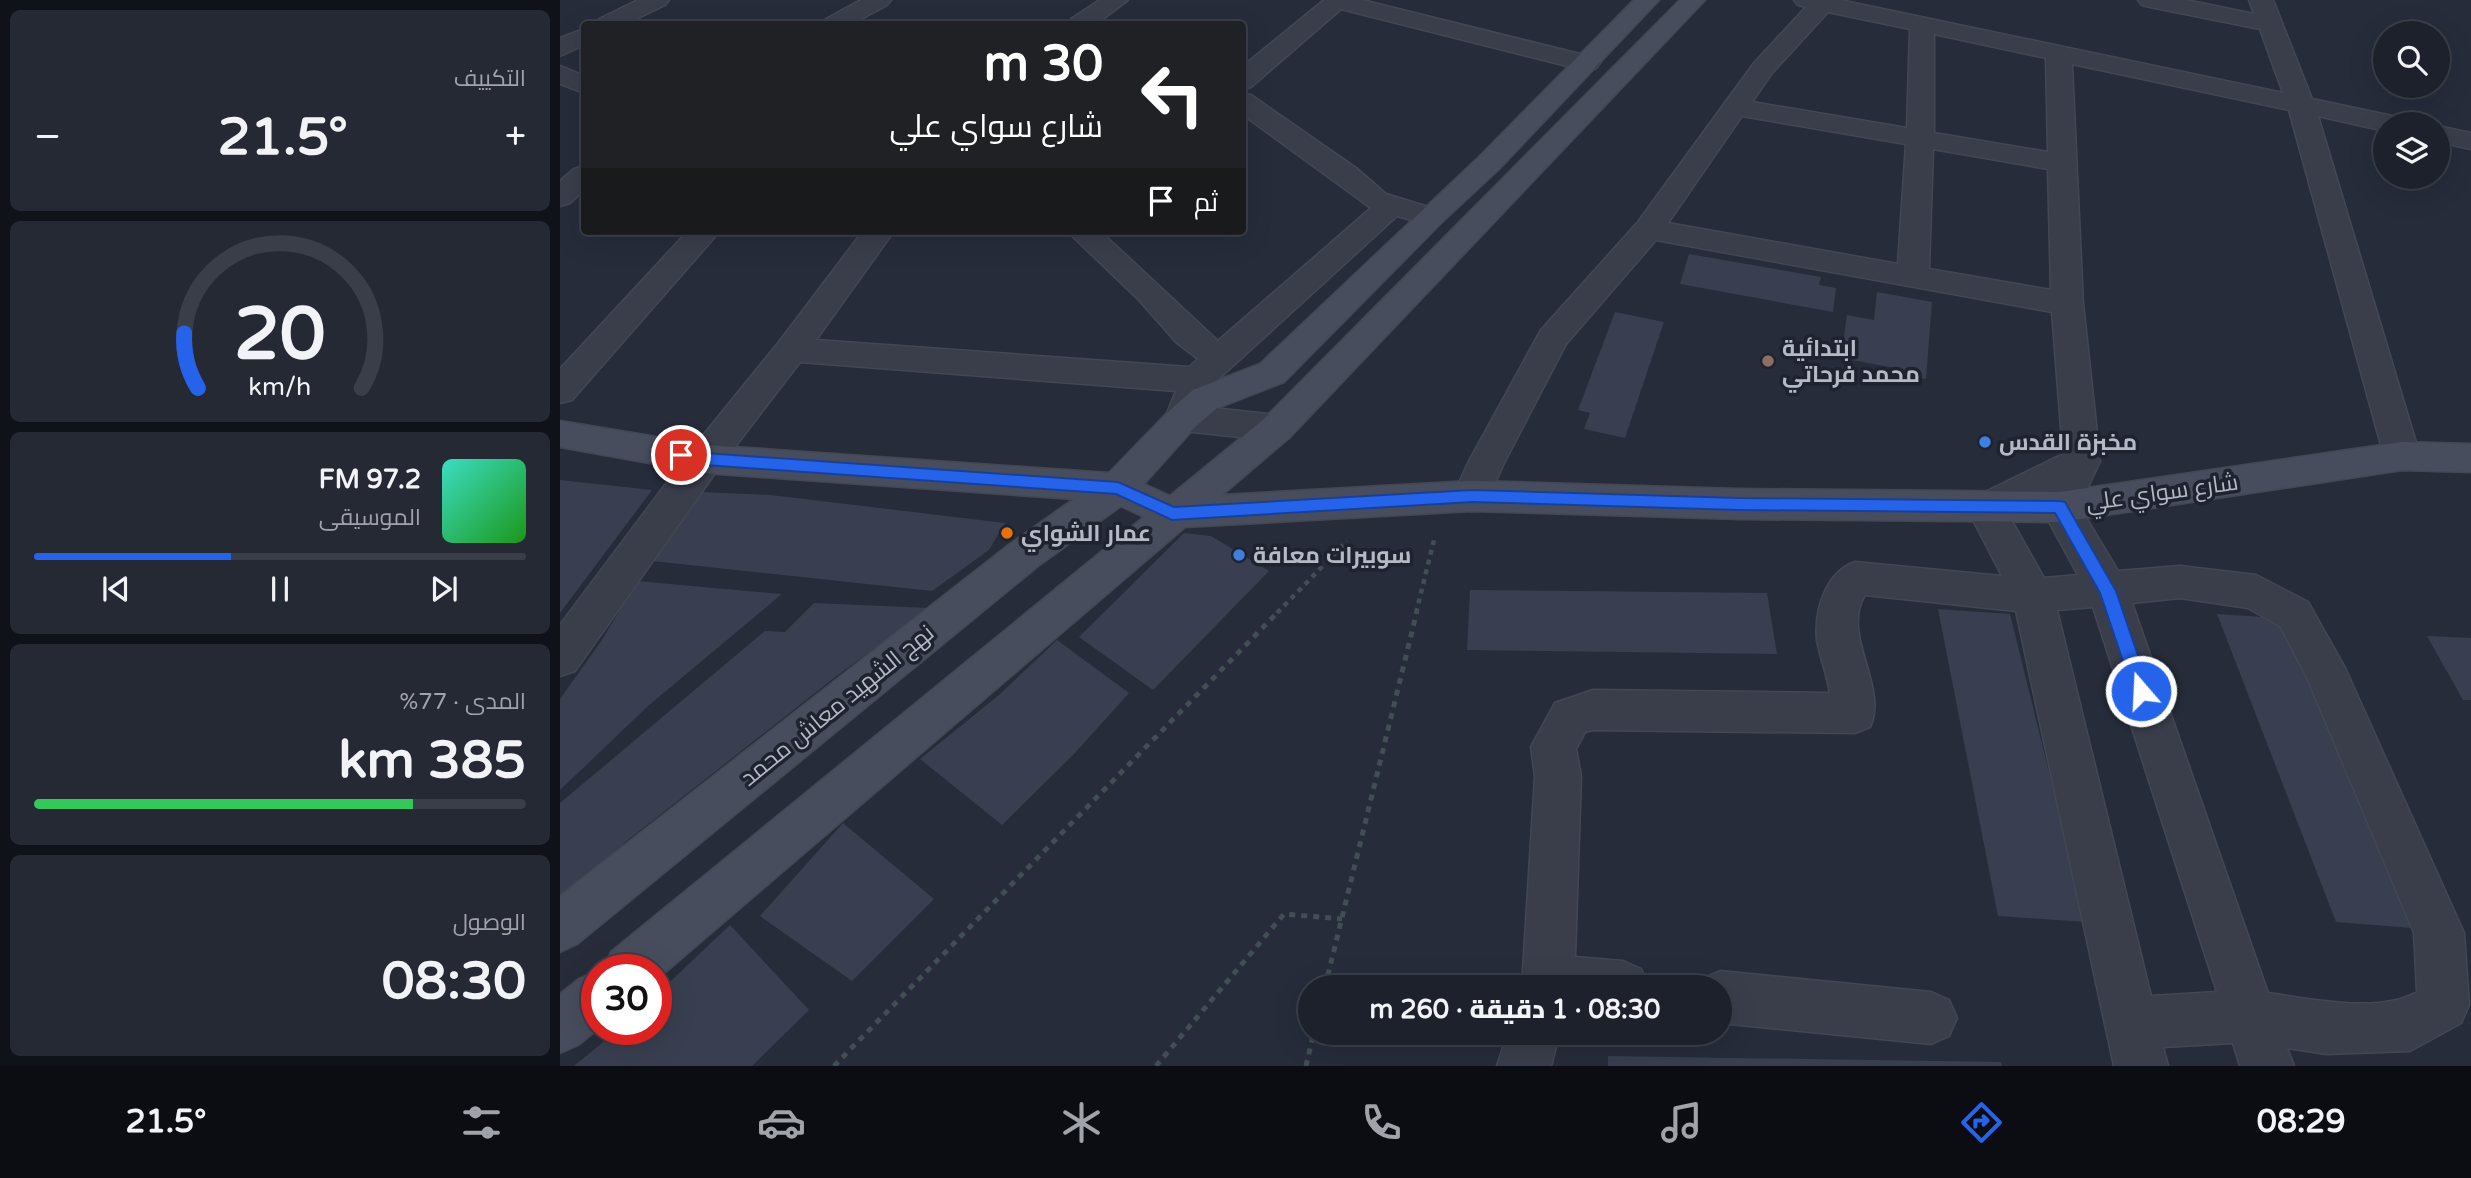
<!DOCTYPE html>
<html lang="ar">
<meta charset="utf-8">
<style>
body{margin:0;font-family:"Varela Round",Cairo,sans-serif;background:#252934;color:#f1f3f6;direction:rtl;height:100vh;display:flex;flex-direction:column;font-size:26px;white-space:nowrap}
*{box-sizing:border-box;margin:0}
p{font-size:23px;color:#a0a3a9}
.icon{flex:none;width:38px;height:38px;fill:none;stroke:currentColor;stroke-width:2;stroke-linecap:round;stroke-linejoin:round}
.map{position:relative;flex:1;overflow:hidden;direction:ltr}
.side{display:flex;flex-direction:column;gap:10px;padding:10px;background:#0f1218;width:560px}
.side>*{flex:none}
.banner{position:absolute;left:21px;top:21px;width:665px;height:214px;border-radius:7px;box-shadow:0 7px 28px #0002,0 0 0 2px #3a3e48;direction:rtl;background:#202124;color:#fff;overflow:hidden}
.tools{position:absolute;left:1813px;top:21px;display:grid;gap:14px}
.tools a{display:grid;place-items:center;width:77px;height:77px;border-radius:50%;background:#1c212c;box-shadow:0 7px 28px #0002,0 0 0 2px #3a3e48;font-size:35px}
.speed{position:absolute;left:21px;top:954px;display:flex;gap:14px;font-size:35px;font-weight:700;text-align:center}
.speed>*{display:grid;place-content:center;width:91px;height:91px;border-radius:50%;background:#1c212c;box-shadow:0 7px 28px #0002,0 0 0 2px #3a3e48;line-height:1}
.speed .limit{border:10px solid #d22;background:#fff;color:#111}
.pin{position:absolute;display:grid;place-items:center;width:60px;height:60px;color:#fff;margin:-30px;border:4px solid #fff;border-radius:50%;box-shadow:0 2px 7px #0007}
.me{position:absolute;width:77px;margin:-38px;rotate:341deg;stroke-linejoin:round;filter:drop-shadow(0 0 5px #0008)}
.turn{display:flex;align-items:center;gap:24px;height:147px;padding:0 28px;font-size:32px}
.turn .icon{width:91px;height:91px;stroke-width:2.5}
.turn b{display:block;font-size:49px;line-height:60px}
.then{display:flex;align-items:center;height:66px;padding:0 28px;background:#0003;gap:14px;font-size:26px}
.big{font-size:52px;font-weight:800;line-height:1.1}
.side .tile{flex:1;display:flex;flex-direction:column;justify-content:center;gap:10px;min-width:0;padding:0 24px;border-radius:10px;background:#252934}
.side .dial{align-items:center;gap:0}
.dial svg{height:182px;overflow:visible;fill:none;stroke:#3a3e48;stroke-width:7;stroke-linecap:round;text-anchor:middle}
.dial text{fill:#f1f3f6;stroke:none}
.song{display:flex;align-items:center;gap:21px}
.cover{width:84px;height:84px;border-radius:10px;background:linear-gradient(135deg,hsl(170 70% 55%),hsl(120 70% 35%))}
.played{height:7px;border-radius:4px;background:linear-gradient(90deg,#2563eb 40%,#3a3e48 40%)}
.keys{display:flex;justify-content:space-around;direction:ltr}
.heat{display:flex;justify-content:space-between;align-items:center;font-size:38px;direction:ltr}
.charge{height:10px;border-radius:5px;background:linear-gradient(90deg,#34c759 77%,#3a3e48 0)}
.trip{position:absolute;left:738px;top:975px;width:434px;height:70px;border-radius:35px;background:#1c212c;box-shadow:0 7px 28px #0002,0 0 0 2px #3a3e48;font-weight:800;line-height:70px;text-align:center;direction:rtl}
.tab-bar{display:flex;height:112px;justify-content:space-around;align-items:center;background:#0b0d12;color:#a0a3a9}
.tab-bar .icon{width:49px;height:49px}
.tab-bar .current{color:#2563eb}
.tab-bar b{font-size:32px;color:#f1f3f6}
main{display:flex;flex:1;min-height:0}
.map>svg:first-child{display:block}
</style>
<main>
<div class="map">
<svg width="1911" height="1066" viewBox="0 0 1911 1066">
<rect width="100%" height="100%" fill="#262c3a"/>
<!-- building -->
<g fill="#393f50">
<path d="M1129,254L1261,277L1259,285L1276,288L1273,312L1120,284Z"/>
<path d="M1317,292L1372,302L1366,379L1339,374L1340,369L1281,358L1287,315L1314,320Z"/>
<path d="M1055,312L1104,322L1065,438L1024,429L1030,413L1018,410Z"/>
<path d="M0,480L92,490L0,613Z"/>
<path d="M140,492L211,495L445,523L429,550L372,591L92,561Z"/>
<path d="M624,533L651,536L709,571L593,690L519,637Z"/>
<path d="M77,581L222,594L88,706L0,790V699L42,640Z"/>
<path d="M910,590L1207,593L1217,654L907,650Z"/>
<path d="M254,603L369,608L274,678L63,844L71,852L0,907V803L205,631L225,632Z"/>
<path d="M1378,609L1450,614L1526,922L1438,916Z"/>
<path d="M1657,614L1730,619L1865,929L1776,922Z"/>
<path d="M1867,636L1911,638V700H1903Z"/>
<path d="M497,640L569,693L514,754L442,825L360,759L439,695Z"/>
<path d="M283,823L374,899L292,981L200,916Z"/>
<path d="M170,925L249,1010L192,1066H14L59,1029H96V995Z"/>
<path d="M1048,1056L1441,1062L1442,1066H1048Z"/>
</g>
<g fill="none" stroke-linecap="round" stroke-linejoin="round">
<!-- minor casing -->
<g stroke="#434754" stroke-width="3">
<g id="minor">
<path d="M78,0H109L105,5L66,24H36L39,19Z"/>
<path d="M301,0H331L327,5L292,24H263L266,19Z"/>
<path d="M540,0H568L536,24H508L511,19Z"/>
<path d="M764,0H802L1036,58L1040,63L1036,68L1027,71L781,9L691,87L682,89V67Z"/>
<path d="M1234,0H1280L1723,93L1700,29L1590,7L1582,5L1578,0H1626L1694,14L1689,0H1713L1752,99L1842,118L1846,124H1825V131L1758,116L1860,456L1855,466L1842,470L1829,466L1824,456L1729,110L1512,64L1523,304L1540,461L1519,506L1558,571L1620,566L1696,575L1748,602L1785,668L1904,933L1909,1005L1901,1023L1850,1051L1767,1054L1727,1048L1734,1066H1680L1673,1043L1603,1047L1608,1066H1554L1456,611L1305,595C1280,635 1329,686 1310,727L1295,733L1033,730L1025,732L1016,749L1021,776L1015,957L1063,961L1081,969L1089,987H962L975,776L971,747L995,703L1033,690L1270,693C1267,675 1260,657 1257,640C1254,610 1266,572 1295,562L1442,576L1407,508L1413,498L1503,454L1492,312L1096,240L1006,344L944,463L925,506L912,511L899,506L893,496L908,463L981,330L1078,222L1194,63L1246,7L1238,5ZM1268,12L1350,29L1347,128L1192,102L1212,73ZM1374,34L1486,58L1488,152L1374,133ZM1182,116L1346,144L1338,264L1108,223ZM1373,149L1488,169L1491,290L1369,269ZM1487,495L1481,507L1518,575L1484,578L1448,514ZM1620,598L1688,608L1720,626L1746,675L1854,933L1857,992C1819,1014 1750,999 1708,993L1572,603ZM1533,607L1657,992L1591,996L1497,610Z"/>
<path d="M24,29V45L0,56V38Z"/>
<path d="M0,66L24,76V93L0,84Z"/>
<path d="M682,93L691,95L796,168L826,194L865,206L870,212L865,218L855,221L837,216L652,385L644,407L717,415L730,419L735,428L730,437L717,441L623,431L611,427L605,418L616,391L240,362L158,469L15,671L0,676V625L132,449L219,342L303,231H334L256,340L629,367L638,359L616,342L579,300L507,231H540L658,341L811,208L682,114Z"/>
<path d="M1878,126L1911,133V149L1878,142Z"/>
<path d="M24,166V190L10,203L0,206V181L14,169Z"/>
<path d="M128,231H160L12,400L0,403V369Z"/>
<path d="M1160,971L1371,992L1389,1000L1397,1018L1389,1036L1371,1044L1160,1023V987H1138L1142,979Z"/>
<path d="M948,1032H1000L991,1066H937Z"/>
</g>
</g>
<!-- secondary casing -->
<g stroke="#434754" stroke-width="3">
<g id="secondary">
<path d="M1074,0H1099L939,169L881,223L724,382L657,408L635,427L584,484L610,496L704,419L1120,0H1145L730,437L662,495L912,481L1179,489L1500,492L1842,442L1911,444V472L1842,470L1500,522L1179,519L912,511L625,527L96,980V970H44L51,952L584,517L561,506L478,566L17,944L0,952V896L450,544L514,499L145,473L0,447V421L145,445L549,473L611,409L633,390L700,364L919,157Z"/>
<path d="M37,971L38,1029L18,1045L0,1053V994L19,979Z"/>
</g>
</g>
<!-- path-far1 -->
<g stroke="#414f54" stroke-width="4.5" stroke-dasharray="5 5" stroke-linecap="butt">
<path d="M717,613L787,541"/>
<path d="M856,613L875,536"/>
</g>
<!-- path -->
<g stroke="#414f54" stroke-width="5" stroke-dasharray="6 6" stroke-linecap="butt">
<path d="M765,987L857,611"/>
<path d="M274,1066L719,611"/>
<path d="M596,1066L724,914L782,919"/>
<path d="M746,1066L754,1032"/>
</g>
<!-- minor -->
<use href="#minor" fill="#3a3e4b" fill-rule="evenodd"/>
<!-- secondary -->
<use href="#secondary" fill="#484d5d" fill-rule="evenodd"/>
</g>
<!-- route -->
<path fill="#2563eb" stroke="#184099" stroke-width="2" d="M121,449L145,453L558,482L614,507L912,490L1179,498L1500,501L1505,502L1556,591L1590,691L1588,697L1581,699L1575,697L1540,593L1495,513L1179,510L912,502L612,520L556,494L145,465L115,459L113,455Z"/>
<!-- markers -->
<circle fill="#8d6e63" stroke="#1f2330" stroke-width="2.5" cx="1208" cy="361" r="7"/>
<g fill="#3f7fe0" stroke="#1f2330" stroke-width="2.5">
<circle cx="1425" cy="442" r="7"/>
<circle cx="679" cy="555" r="7"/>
</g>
<circle fill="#e8710a" stroke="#1f2330" stroke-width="2.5" cx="447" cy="533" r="7"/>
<g text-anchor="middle" stroke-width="7" stroke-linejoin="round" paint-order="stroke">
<!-- poi labels -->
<g font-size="23" font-weight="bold" fill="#b5b9c6" stroke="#1f2330" text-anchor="start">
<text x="1222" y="356">ابتدائية<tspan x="1222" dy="26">محمد فرحاتي</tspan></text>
<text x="1439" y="450">مخبزة القدس</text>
<text x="461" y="541">عمار الشواي</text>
<text x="693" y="563">سوبيرات معافة</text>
</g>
<!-- street labels -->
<g font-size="23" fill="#b5b9c6" stroke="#1f2330">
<text transform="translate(1602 492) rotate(-8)" y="8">شارع سواي علي</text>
<text transform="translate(277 705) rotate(-39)" y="8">نهج الشهيد معاش محمد</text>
</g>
</g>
</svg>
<div class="tools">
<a><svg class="icon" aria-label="search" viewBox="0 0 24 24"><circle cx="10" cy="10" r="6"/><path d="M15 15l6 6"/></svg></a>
<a><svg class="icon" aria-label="layers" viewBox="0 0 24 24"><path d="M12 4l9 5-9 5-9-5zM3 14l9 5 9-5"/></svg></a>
</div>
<div class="speed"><div class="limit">30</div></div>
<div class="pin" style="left:121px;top:455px;background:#d93025"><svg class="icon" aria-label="arrive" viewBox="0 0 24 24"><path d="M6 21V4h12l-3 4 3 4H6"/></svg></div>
<svg class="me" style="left:1581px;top:691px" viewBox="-20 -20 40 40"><circle r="17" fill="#2563eb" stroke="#fff" stroke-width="3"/><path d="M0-11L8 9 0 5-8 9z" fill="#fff"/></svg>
<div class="trip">08:30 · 1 دقيقة · 260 m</div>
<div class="banner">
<div class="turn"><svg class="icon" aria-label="left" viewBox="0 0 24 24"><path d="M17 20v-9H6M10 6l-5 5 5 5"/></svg><div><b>30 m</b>شارع سواي علي</div></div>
<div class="then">ثم<svg class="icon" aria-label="arrive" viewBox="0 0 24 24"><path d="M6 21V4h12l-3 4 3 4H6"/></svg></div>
</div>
</div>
<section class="side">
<div class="tile"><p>التكييف</p>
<div class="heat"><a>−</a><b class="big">21.5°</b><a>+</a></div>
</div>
<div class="tile dial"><svg viewBox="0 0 100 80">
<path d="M14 69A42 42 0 1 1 86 69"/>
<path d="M14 69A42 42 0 0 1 8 45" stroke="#2563eb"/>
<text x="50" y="56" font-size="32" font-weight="700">20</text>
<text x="50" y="72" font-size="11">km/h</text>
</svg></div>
<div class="tile">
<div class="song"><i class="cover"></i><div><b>97.2 FM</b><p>الموسيقى</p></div></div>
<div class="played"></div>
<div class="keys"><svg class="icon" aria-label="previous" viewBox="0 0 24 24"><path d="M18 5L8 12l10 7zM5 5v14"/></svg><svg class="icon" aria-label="pause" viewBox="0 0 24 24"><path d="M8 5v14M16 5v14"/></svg><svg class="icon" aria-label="next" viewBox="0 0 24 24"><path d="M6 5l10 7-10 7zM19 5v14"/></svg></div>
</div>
<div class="tile"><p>المدى · 77%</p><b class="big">385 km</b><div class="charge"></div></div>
<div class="tile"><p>الوصول</p><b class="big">08:30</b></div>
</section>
</main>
<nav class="tab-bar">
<b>08:29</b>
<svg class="icon current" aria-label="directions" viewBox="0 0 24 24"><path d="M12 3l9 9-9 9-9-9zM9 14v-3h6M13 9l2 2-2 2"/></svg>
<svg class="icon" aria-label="music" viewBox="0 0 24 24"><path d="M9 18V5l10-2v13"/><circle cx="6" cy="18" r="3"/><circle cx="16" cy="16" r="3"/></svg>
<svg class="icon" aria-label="phone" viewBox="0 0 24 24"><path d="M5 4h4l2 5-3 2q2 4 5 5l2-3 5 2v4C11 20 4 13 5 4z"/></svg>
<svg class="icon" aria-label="climate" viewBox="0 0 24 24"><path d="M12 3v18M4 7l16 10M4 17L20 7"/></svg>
<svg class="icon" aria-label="car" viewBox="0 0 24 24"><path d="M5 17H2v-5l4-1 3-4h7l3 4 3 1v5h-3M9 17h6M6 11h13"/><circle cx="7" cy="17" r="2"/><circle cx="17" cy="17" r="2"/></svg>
<svg class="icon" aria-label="filters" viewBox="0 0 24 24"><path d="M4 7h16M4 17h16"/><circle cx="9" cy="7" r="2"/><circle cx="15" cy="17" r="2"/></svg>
<b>21.5°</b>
</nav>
